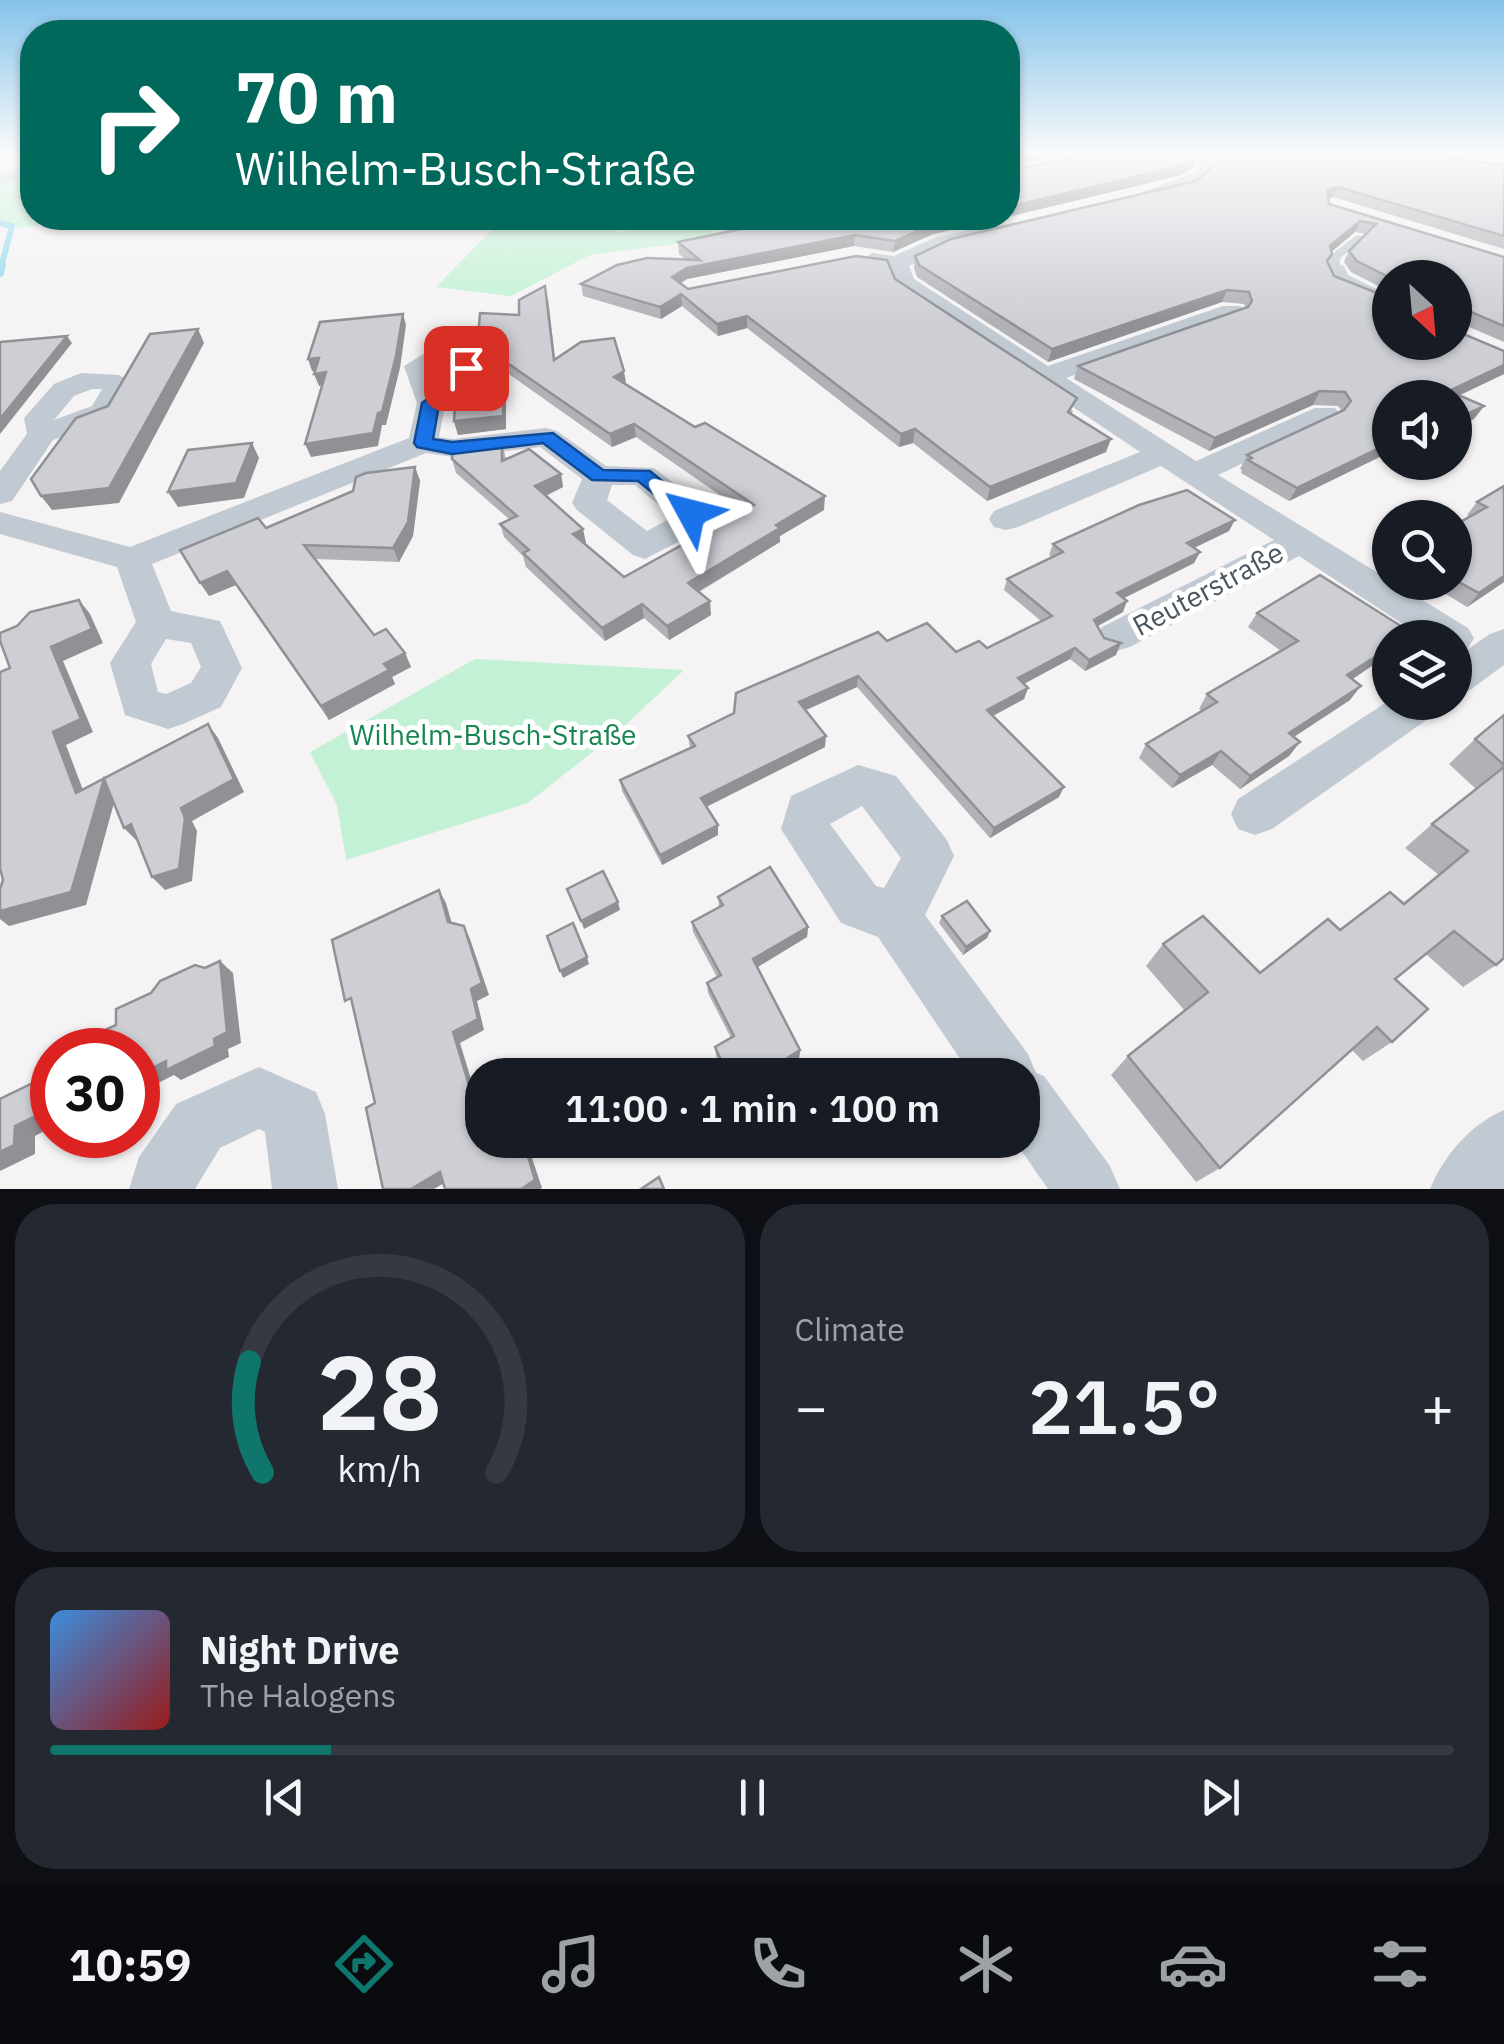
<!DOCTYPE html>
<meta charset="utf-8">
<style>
body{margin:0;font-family:"IBM Plex Sans",sans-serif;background:#242831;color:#f1f3f6;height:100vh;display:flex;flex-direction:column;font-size:38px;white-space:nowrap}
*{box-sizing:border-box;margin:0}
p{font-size:32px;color:#9ea1a6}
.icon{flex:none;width:55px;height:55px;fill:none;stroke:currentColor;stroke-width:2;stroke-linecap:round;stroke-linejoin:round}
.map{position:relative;height:1189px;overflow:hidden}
.panel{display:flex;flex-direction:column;gap:15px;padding:15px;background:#0d0f14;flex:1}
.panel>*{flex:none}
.hud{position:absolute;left:20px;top:20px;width:1000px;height:210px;border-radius:40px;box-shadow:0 2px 8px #0004;background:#00695c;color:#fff;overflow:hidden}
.needle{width:65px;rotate:154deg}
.fabs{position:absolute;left:1372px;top:260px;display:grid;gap:20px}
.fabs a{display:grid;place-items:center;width:100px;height:100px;border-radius:50%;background:#171b24;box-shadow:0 2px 8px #0004;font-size:50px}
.speed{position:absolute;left:30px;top:1028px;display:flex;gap:20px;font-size:50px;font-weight:700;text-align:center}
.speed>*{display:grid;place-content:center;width:130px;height:130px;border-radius:50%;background:#171b24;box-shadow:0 2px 8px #0004;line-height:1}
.speed .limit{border:15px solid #d22;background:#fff;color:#111}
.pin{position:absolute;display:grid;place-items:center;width:85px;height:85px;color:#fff;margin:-42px;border-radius:20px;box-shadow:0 5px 15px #0006}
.me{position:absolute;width:110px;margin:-55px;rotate:308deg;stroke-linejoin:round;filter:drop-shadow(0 0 8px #0008)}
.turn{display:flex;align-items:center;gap:35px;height:210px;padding:0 50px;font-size:45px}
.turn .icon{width:130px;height:130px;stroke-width:2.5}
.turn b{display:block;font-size:70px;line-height:85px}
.big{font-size:75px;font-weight:600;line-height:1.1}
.panel .tile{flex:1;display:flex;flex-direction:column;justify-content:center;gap:15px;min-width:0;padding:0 35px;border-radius:40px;background:#242831}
.panel .dial{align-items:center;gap:0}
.dial svg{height:260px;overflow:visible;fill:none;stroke:#363941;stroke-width:7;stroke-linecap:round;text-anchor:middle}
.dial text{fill:#f1f3f6;stroke:none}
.song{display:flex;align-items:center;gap:30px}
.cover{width:120px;height:120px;border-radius:15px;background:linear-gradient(135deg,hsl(210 70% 55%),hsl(0 70% 35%))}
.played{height:10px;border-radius:5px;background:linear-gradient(90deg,#0f766e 20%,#363941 20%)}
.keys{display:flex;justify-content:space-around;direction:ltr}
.heat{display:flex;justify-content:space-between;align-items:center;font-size:55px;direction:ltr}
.panel .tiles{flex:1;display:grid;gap:15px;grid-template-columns:1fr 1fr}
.tile:last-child{grid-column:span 2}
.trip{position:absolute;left:465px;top:1058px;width:575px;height:100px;border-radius:40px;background:#171b24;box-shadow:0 2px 8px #0004;font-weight:600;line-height:100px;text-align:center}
.tabs{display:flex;height:160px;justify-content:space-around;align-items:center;background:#090b0e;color:#9ea1a6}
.tabs .icon{width:70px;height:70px}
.tabs .active{color:#0f766e}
.tabs b{font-size:45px;color:#f1f3f6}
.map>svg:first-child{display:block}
</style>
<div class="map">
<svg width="1504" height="1189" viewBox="0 0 1504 1189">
<rect width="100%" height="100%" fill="#f5f3f3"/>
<!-- green -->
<g fill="#c3f1d5">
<path d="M32,174V218H88L21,228L0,222V180Z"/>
<path d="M494,218H595L619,232L665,227L683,218H706L715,239L590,255L511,296L436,287L492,230Z"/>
<path d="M475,659L684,670L619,731L528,803L346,860L337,805L310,752Z"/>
</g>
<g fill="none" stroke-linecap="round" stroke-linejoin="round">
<!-- stream-far1 -->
<path stroke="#90daee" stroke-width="6" d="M0,223L12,226L1,267"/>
<!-- stream -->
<path stroke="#90daee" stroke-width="8" d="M0,273L2,265"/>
<!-- lane -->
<path fill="#c1cad2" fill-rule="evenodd" d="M1357,235L1367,237L1340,258V274H1332L1328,257Z"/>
<!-- street -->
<g fill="#c1cad2" fill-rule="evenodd">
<path d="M1199,153H1215L1216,169L1209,180L1138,203L1129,197L1196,172Z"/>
<path d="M32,167V177L0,182V172Z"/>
<path d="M996,224L1003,226L1006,230L1003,234L948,247L909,266L914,279L1048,366L1223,306H1241L1244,311L1241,316L1066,378L1196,461L1315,408H1335L1340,414L1335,420L1218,475L1468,628L1474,638L1468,648L1455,652V638H1424L1299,556L1130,647L1116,651L1102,647L1096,637L1102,627L1274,540L1161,466L1018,527L1006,530L994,527L989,519L994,511L1140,452L896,288L888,268L864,265L861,260L872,253L894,256L934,238Z"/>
<path d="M1336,264L1344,266L1348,275L1390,296V312L1330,284L1325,271Z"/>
<path d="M435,347L466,350L479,367L471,387L445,406L439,437L453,439L546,428L557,431L606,466L654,468L703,506L708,513L699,531L645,559L633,555L577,510L572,503L582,479L540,447L453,457L426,453L152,564L171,611L220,621L242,668L221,707L183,724L168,729L125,715L110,663L136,622L117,567L0,534V512L130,547L409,438L417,403L404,366ZM440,363L452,368L449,377L438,385L431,369ZM612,485H635L673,517L647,531L607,500ZM166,639L191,643L201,667L191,683L166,694L158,692L151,664Z"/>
<path d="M81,373L119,375L133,383L113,418L53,440L12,501L0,504V471L27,434L24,418L54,384ZM92,389H102L92,406L54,420L74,396Z"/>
<path d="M1504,629V665L1470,690L1455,695V658L1490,634Z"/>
<path d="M1390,700L1441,702L1435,714L1272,829L1255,835L1238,829L1231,814L1238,799Z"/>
<path d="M858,765L896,776L947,840L954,856L925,915L1028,1054L1036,1073L1044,1076L1110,1166L1120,1189H1048L1014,1140H1022V1075H971L878,937L841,923L781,829L791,796ZM862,806L901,858L884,888L876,886L830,824Z"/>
<path d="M259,1067L316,1092L325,1114L338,1189H272L265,1132L259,1129L220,1148L195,1189H129L139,1157L176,1104Z"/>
<path d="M1504,1110V1189H1430C1444,1155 1470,1125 1504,1110Z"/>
</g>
</g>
<!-- wall -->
<g fill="#b0b2b7" fill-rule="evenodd">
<path d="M1219,153H1406L1504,165V249L1333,197L1328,199L1329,204L1504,257V342L1460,323L1461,333L1504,374L1459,395L1484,406L1474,419L1390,398V452L1289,501L1241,473L1242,470L1240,469L1247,455L1342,411L1338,406L1313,405L1209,451L1074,379L1078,366L1246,308L1244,304L1222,302L1048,362L917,277L914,268L915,256L1196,181L1217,164ZM1355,232L1366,234L1349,251L1344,262L1351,272L1390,292V278H1455L1390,342L1334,276L1328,262L1331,252Z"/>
<path d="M1467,153H1504V158Z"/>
<path d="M732,218H1004L933,234L893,252L854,246L687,279L681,283L688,289L895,279L1073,411L1071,414L1106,452L987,501L913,443L899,447L747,328L718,336L682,306L661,319L583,296L581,284L686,260L679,254L678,242L734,231L732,229Z"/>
<path d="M548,298L555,359L625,384L824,510L780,536V542L699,592L711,615L669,640L644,618L605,641L526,567L523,556L504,537L500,524L509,519L456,473L452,459L502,441L506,460L561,474L563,487L546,496L586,543L584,544L624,577L743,511L636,437L612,447L506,372V429L458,435L454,421L474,392L519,315Z"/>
<path d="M415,467L420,481L413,536L399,562L315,559L374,635L405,653L411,667L392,677L395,684L329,720L236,585L209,596L266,528Z"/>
<path d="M1504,486V582L1467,607L1426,582H1455V525L1470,517L1467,515L1477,502Z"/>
<path d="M1229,531L1194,548L1200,552L1194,563L1124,598L1123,612L1097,626L1116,655L1085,671L1070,659L1024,684L1028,688L1024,699L993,716L1059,797L990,838L857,687L806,710L825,747L706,807L718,835L662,865L622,791L620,780L690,748L688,736L887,641L956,652L987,648L1041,621L1004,590L1007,579L1052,557L1049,555L1053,544Z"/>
<path d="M1257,613L1412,633L1408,638H1390V654L1352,679L1350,700L1294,737L1300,742L1289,756L1240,789L1212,765L1172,788L1139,758L1146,744L1202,711L1199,709L1207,694L1281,651L1248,627Z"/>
<path d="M1504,715V958L1496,965L1463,987L1426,954L1395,979L1392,1042L1363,1061L1352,1050L1220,1168L1196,1182L1111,1075L1128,1056L1185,1011L1146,966L1163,944L1260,973L1340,930L1404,904L1439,875L1405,848L1432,824L1476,789L1449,764L1475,739Z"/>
<path d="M718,897L808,927L807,937L757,967L800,1050L799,1059L775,1075H725L716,1056L715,1047L731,1038L708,993L707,983L717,977L693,932L692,922L719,907Z"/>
<path d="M942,916L990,931L987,938L963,955L939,923Z"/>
</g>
<!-- shaded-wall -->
<g fill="#909195">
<path d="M1029,153H1074L1008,167V158Z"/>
<path d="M1196,158L1193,168L1178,176L1008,217V207Z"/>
<path d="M1338,187L1333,197L1322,201L1327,190Z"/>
<path d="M960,218H1004L933,234L893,252L895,241L935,223Z"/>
<path d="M1360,221L1355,232L1324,258L1330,246Z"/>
<path d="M855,235L854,246L687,279L672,289V277L687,268Z"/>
<path d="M1227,290L1222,302L1048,362L1052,349Z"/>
<path d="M681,294L682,306L661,319L660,307Z"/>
<path d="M403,314L406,325L400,368L386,425H382L378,446L311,457L305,444Z"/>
<path d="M747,316V328L718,336L717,324Z"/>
<path d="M198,329L204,343L119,503L52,510L41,496Z"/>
<path d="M67,336L72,343L0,434V419Z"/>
<path d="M319,358L324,370L312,371L308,359Z"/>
<path d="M503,360L506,372V429L458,435L454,421Z"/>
<path d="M1504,365V374L1454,398L1449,391Z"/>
<path d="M624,371L626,383L614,377Z"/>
<path d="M326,372L331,384L319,386L314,374Z"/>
<path d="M1320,391L1313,405L1209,451L1215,438Z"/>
<path d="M1484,406L1474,419L1455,429V420Z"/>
<path d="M634,424L636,437L612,447L610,434Z"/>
<path d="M915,429L913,443L899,447L901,434Z"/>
<path d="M1111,439L1106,452L987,501L990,487Z"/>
<path d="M252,443L259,458L244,498L178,507L168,492Z"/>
<path d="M1390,443V452L1289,501L1297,488Z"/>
<path d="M415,467L420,481L413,536L399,562L393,548Z"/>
<path d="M561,474L563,487L538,499L535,486Z"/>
<path d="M825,496L824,510L780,536V542L689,597L688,583L776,525Z"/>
<path d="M1235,520L1229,531L1181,554L1187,543Z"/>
<path d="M583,529L586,543L576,548L573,534Z"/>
<path d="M1200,552L1194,563L1112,604L1117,593Z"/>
<path d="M227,571L236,585L209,596L200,583Z"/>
<path d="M1504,576V582L1467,607L1479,593Z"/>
<path d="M79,600L90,614L103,643L63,661L93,732L66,745L89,806L76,793L53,732L51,647Z"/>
<path d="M710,601L711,615L669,640L667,626Z"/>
<path d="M1127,601L1123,612L1089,631L1094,620Z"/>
<path d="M642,604L644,618L605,641L602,628Z"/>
<path d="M1121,643L1116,655L1085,671L1089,660Z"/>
<path d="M1390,647V654L1336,690L1347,675Z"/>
<path d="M1075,648L1070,659L1014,689L1018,678Z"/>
<path d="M405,653L411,667L392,677L395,684L329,720L321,706L384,664Z"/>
<path d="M858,676L857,687L799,713V702Z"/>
<path d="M1361,686L1350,700L1278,747L1289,733Z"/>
<path d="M1028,688L1024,699L983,721L987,710Z"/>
<path d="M208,724L218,738L244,792L192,821L197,831L192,881L165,890L152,877L181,808Z"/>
<path d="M826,736L825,747L702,809L701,798Z"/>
<path d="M1300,742L1289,756L1240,789L1250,776Z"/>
<path d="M1221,751L1212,765L1172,788L1180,775Z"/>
<path d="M104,779L117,792L86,905L9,926L0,919V911Z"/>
<path d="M1064,787L1059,797L990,838L994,828Z"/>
<path d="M131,824L137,841L124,828Z"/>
<path d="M718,825V835L662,865L660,855Z"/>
<path d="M439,890L446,903L455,934L448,922Z"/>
<path d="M618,902L620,910L584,929L581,921Z"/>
<path d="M464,926L470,939L489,995L477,1001L484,1030L460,1043L481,1112L474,1102L453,1032L471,989Z"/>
<path d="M808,927L807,937L753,970V959Z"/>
<path d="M990,931L987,938L963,955L966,947Z"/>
<path d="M587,957L589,964L563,978L560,971Z"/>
<path d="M220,961L233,973L241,1043L228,1049L229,1057L181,1080L174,1075L138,1093V1075L214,1039Z"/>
<path d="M800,1050L799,1059L775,1075H761Z"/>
<path d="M754,1065V1074L753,1075H738Z"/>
<path d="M52,1108V1127L35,1136V1154L0,1171V1152L15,1126Z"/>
<path d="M523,1140H526L542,1188L540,1189H521Z"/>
<path d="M440,1172L449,1180L434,1189H411Z"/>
</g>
<!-- building -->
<g fill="#cdcfd5" stroke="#909195" stroke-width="2.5" fill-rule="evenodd">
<path d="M1008,153H1029L1008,158Z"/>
<path d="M1093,153H1197L1196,158L1181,166L1008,207V167L1011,170Z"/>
<path d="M1220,153H1406L1504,165V236L1338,187L1327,190L1329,204L1504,257V326L1464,309L1459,313L1461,333L1504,351V365L1449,391L1484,406L1455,420V398H1390V443L1297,488L1248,460L1252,458L1247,455L1344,410L1351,401L1345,392L1320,391L1215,438L1078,366L1248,307L1252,301L1249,292L1227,290L1052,349L919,265L915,256L951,239L1196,181L1219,162ZM1360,221L1376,224L1349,251L1357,261L1391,278H1455V342H1390V298L1334,276L1327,261L1332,254L1330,246Z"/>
<path d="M732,218H960L935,223L895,241L855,235L687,268L672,277L688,289L856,256L887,260L895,279L1077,398L1068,412L1111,439L990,487L915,429L901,434L747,316L717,324L681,294L660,307L581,284L617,265L647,258L700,260L678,242L746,228Z"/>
<path d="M545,286L554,360L581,342L614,338L624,371L614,377L695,427L705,423L825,496L776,525L780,528L688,583L710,601L667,626L642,604L602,628L523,553L529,550L500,524L517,516L452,459L453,447L502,441V461L529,449L561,474L535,486L583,529L573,534L624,577L754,505L634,424L610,434L503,360V416L454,421L456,394L474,392L480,313L519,315V300Z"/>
<path d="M403,314L396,356L382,412L378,413L373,433L305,444L326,372L314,374L319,358L308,359L320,322Z"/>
<path d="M198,329L109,488L41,496L31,479L76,418L108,406L150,334Z"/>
<path d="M67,336L0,419V342Z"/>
<path d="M252,443L236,483L168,492L188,450Z"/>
<path d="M415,467L408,522L393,548L304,545L374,635L386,629L405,653L384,664L389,670L321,706L227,571L200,583L180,550L258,518L266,528L353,491L356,477L366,473Z"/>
<path d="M1504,486V576L1479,593L1455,580V525L1487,507L1477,502Z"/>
<path d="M1187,490L1235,520L1187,543L1200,552L1117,593L1127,601L1094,620L1104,638L1121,643L1089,660L1075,648L1018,678L1028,688L987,710L1064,787L994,828L858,676L799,702L826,736L701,798L718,825L660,855L620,780L695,746L688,736L734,713L736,693L878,632L887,641L927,623L956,652L979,641L987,648L1052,616L1007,579L1063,552L1053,544L1139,505Z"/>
<path d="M1320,575L1412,633L1405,638H1390V647L1347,675L1361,686L1289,733L1300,742L1250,776L1221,751L1180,775L1146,744L1217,702L1207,694L1298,641L1257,613Z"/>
<path d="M79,600L92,629L51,647L81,719L53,732L76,793L208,724L234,779L181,808L185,818L179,869L152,877L131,824L124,828L104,779L71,892L0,911V889L3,880L0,868V672L10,668L0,641V633L17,626L30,612Z"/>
<path d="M1504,715V765L1475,739Z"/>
<path d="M1504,767V958L1496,965L1454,931L1395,979L1428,1009L1392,1042L1377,1027L1220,1168L1128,1056L1208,992L1163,944L1203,916L1260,973L1328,919L1340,930L1390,892L1404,904L1468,851L1432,824Z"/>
<path d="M770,867L808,927L753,959L800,1050L761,1075H759L754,1065L738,1075H728L715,1047L734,1036L707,983L721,975L692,922L723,905L718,897Z"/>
<path d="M603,871L618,902L581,921L567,889Z"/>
<path d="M439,890L448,922L464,926L482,983L471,989L478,1019L453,1032L474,1102L482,1097V1140H523L535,1180L521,1189H445L440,1172L411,1189H383L366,1108L375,1103L351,998L345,1001L332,940Z"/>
<path d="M967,901L990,931L966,947L942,916Z"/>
<path d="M573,923L587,957L560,971L547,936Z"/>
<path d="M220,961L227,1032L214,1039L215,1046L166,1070V1061L138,1075V1050H63L116,1025V1009L151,993L160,981L195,965L205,968Z"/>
<path d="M52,1055V1108L15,1126L14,1145L0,1152V1099L43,1078L44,1059Z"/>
<path d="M659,1177L664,1189H641Z"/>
</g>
<!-- sky -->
<linearGradient id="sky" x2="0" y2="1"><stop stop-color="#85c3ea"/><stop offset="0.48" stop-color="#fafafa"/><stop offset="1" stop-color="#fafafa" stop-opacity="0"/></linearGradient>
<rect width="1504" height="320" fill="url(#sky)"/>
<!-- route -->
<path fill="#1a73e8" stroke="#114b97" stroke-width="2.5" d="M460,364L474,368L467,385L439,405L433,439L452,442L553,433L603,470L650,471L701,513L691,519L684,518L638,481L592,480L543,443L452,454L417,447L414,443L422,403L454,379Z"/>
<g text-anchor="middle" stroke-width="10" stroke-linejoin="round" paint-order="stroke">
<!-- street labels -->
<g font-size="28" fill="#4a5661" stroke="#fff">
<text transform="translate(1208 589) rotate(-28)" y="10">Reuterstraße</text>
</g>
<!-- park labels -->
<g font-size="28" fill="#17864f" stroke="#fff">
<text x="493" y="745">Wilhelm-Busch-Straße</text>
</g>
</g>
</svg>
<div class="fabs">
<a><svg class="needle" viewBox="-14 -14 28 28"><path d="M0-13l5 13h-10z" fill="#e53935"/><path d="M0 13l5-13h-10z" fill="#9ea1a6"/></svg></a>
<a><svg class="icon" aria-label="sound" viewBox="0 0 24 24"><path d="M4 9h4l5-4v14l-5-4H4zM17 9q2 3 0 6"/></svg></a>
<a><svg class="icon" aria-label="search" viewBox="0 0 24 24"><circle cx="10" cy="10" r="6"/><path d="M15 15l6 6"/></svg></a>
<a><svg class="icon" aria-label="layers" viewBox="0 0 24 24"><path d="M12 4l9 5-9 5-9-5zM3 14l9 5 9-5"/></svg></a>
</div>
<div class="speed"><div class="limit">30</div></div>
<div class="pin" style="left:466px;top:368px;background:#d93025"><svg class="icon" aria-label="arrive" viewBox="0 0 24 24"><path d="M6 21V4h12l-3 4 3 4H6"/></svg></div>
<svg class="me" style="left:691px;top:513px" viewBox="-20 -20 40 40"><path d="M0-17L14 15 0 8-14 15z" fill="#1a73e8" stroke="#fff" stroke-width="4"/></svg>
<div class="trip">11:00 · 1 min · 100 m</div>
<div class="hud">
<div class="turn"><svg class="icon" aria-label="right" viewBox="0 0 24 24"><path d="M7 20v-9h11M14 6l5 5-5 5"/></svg><div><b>70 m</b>Wilhelm-Busch-Straße</div></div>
</div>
</div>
<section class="panel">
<div class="tiles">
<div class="tile dial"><svg viewBox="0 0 100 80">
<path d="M14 69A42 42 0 1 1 86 69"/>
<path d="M14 69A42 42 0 0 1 10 35" stroke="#0f766e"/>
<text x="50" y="56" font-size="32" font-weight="700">28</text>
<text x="50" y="72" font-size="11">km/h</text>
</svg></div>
<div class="tile"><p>Climate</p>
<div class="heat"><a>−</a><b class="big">21.5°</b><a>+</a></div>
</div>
<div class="tile">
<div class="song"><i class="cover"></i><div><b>Night Drive</b><p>The Halogens</p></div></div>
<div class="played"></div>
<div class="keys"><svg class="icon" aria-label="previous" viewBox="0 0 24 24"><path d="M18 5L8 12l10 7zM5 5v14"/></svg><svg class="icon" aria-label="pause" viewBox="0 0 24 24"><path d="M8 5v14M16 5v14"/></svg><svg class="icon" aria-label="next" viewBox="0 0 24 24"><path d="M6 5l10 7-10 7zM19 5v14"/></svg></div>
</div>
</div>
</section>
<nav class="tabs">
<b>10:59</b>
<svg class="icon active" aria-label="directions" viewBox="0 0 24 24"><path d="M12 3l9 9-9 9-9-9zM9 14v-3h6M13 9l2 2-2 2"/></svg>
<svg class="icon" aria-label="music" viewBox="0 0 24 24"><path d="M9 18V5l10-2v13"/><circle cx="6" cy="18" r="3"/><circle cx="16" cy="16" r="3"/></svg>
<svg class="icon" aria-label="phone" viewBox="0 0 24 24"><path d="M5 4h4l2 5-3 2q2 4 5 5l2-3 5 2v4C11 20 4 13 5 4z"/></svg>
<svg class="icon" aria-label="climate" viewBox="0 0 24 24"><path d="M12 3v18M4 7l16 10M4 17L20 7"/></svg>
<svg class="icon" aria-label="car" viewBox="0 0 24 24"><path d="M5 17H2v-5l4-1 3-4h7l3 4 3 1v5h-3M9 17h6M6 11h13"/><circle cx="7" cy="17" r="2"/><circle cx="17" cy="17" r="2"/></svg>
<svg class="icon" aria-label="filters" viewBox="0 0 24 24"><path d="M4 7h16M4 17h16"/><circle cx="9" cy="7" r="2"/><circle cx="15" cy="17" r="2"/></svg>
</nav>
